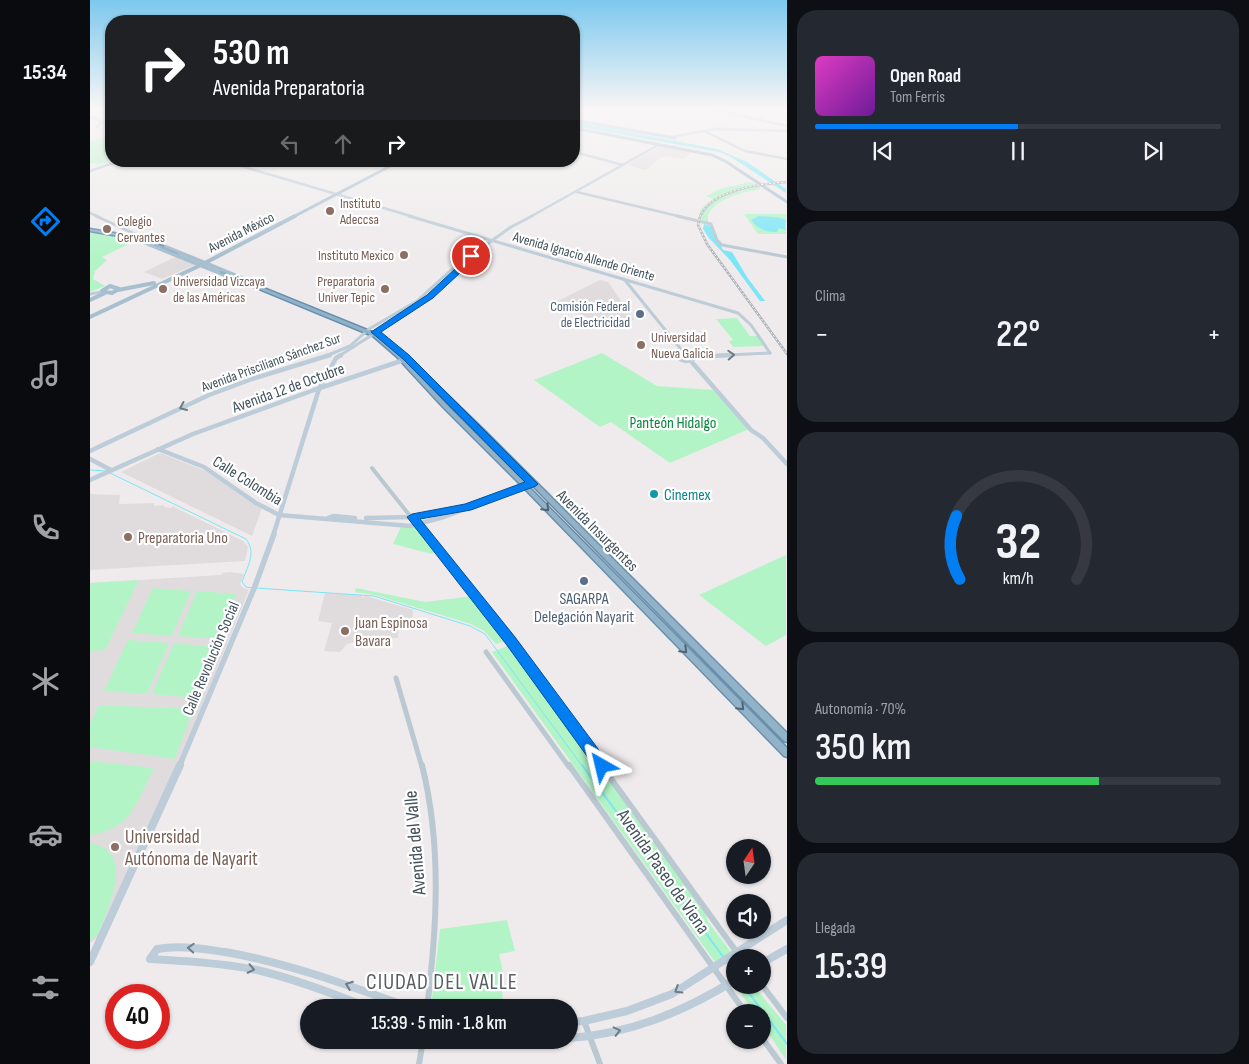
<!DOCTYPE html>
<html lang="es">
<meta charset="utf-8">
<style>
body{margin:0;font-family:"Sofia Sans Condensed",sans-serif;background:#242831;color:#f1f3f6;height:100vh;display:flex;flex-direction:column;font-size:19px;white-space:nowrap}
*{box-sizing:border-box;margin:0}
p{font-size:16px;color:#9ea1a6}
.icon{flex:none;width:28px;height:28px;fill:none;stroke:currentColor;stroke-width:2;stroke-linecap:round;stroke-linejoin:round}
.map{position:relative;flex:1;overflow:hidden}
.sheet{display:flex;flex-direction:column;gap:10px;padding:10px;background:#0d0f14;width:462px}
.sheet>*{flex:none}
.hud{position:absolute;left:15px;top:15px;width:475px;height:152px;border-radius:20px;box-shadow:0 1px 4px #0004;background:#202124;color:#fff;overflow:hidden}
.needle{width:32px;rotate:13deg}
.buttons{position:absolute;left:636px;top:839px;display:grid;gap:10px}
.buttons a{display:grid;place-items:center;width:45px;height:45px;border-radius:50%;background:#171b24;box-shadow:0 1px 4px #0004;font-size:25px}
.speed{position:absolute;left:15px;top:984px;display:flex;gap:10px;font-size:25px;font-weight:700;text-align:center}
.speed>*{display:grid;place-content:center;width:65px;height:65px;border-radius:50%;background:#171b24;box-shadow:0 1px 4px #0004;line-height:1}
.speed .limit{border:8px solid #d22;background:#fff;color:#111}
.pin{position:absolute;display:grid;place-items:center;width:42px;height:42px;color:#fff;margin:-21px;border:2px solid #fff;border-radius:50%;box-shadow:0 1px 5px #0007}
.me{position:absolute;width:55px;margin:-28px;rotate:323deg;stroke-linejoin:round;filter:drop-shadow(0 0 4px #0008)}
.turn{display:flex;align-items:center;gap:18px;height:105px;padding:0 25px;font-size:22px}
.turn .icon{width:65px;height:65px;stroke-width:2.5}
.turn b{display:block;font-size:35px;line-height:42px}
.lanes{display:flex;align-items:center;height:48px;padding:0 25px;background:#0003;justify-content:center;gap:25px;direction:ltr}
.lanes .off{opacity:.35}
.big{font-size:38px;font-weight:600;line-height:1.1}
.sheet .widget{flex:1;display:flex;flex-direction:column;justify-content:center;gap:8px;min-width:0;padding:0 18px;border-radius:20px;background:#242831}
.sheet .dial{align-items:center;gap:0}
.dial svg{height:130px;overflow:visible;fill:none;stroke:#363941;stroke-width:7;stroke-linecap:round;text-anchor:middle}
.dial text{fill:#f1f3f6;stroke:none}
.song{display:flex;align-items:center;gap:15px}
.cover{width:60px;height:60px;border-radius:8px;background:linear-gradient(135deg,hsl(310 70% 55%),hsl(280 70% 35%))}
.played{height:5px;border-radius:2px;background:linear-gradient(90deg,#037df2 50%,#363941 50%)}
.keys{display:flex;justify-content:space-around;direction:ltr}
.heat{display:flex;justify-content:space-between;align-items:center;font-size:28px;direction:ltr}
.charge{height:8px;border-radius:4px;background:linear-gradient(90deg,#34c759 70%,#363941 0)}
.trip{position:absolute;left:210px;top:999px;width:278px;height:50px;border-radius:25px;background:#171b24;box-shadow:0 1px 4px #0004;font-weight:600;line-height:50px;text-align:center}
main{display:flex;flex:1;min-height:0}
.dock{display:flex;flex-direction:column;width:90px;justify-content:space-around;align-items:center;background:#090b0e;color:#9ea1a6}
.dock .icon{width:35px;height:35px}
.dock .current{color:#037df2}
.dock b{font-size:22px;color:#f1f3f6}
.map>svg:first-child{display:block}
</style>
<main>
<nav class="dock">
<b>15:34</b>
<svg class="icon current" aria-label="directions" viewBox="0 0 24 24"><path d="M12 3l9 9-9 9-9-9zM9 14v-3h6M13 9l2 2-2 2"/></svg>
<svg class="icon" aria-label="music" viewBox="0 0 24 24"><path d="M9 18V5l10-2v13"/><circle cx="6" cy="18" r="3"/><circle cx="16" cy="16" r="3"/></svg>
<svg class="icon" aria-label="phone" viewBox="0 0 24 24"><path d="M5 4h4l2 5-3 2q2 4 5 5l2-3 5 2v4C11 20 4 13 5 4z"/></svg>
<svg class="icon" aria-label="climate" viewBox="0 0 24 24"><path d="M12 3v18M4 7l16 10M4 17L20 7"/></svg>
<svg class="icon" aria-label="car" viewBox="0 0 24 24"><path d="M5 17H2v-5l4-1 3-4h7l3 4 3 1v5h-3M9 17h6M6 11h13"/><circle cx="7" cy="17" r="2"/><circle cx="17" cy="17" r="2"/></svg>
<svg class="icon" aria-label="filters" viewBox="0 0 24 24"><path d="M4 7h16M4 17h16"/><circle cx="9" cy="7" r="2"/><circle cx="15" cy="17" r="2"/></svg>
</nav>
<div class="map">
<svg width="697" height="1064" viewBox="0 0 697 1064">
<rect width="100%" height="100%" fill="#efebec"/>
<!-- education -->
<g fill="#e0dcde">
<path d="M570,146L602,152L594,159L577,156L570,158L556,170L537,165Z"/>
<path d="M85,257L105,265L72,279L54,272Z"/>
<path d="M510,280L518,282L544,320L518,325L462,304Z"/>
<path d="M70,453L116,471L172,508L162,536L31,472Z"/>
<path d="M0,494L30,495L29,504L64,503V506L74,505V507L82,508V506L153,541L158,547L155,561L0,570Z"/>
<path d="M141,572L154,574L150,584L152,587L159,590L91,757L9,937L0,943V583L131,575L132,573Z"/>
<path d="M235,593L272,595V598L276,596L323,610L322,622H309L308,638L270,640L257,644L250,652L234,651L242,623L228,621Z"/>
</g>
<!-- green -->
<g fill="#b3f4c7">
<path d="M21,135L22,161L11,164L0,163V142Z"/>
<path d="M660,182L670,187L671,189C651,193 631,196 618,214V223L613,222L609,214L611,209L623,199L616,196L630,189Z"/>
<path d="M654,214H696V234H668Z"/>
<path d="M0,231L45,241L12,257L17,260L5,271L3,279L15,286L0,292Z"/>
<path d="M647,318L660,336H668L675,346L643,347L639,341L643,340L626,319Z"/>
<path d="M512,353L567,386L623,390L659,429L580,463L521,422L510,427L444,380Z"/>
<path d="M311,527H328L347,552L342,554L303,544Z"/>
<path d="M696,555V635L676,646L609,595Z"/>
<path d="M49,580L15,650L0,651V583Z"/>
<path d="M63,588L101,591L82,636L42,633Z"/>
<path d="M266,588L335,602L383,596L418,640L406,644L394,631L381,624L285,595L265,592Z"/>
<path d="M107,591L146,594L129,639L88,636Z"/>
<path d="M38,640L79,643L57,694L14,691Z"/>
<path d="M84,643L125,647L106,698L62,694Z"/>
<path d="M420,645L615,911L618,922L641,952L625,962L402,652Z"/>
<path d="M9,705L103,709L85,759L0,747V724Z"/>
<path d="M0,761L64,768C46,802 43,829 0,835Z"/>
<path d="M0,843C47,851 18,907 8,935L0,940Z"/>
<path d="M417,920L425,951L409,954L413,972L412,1007H341L350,929Z"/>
<path d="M648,985H663L696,1025V1060L673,1025L672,1012H664L645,986Z"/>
</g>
<!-- water -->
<g fill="#7ae6f7">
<path d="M484,121L627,149L657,162L696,189V193L641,157L629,152L484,126Z"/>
<path d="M669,216C679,217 687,216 696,220L695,227L696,230L689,228L687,232C676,232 668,229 661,220Z"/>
<path d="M614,224L621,226L633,250L642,252L657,277L675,301H670L640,260L619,238L613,229Z"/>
</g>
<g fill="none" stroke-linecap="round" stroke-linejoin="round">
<!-- stream-far1 -->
<g stroke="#7ae6f7" stroke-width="1">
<path d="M0,470L16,471"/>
<path d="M20,473L156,539C167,553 157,567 152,582L156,587L162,588"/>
<path d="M166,588L284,596L380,626L395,634L493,767"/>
</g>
<!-- stream -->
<g stroke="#7ae6f7" stroke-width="2">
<path d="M492,765L634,958"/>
<path d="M638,963L645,974"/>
<path d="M653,985L697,1044"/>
</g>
<!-- trunk-tunnel -->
<path stroke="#cccccf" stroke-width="4.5" stroke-dasharray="4.5 2" stroke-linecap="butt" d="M86,253L105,261"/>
<!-- trunk casing -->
<g stroke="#688fae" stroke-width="3">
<g id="trunk">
<path d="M0,229L53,238L89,253L86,254L51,240L0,231Z"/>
<path d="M130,271H132L287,334L306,351V349H310L394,430L697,733V742L694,741L390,432L313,358L357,405L437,485L697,748V757L694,756L433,487L353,407L306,356L283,336L130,273Z"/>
</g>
</g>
<!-- tertiary-far4 -->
<g stroke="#bac8d1" stroke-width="2.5">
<path d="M621,109L697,126"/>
<path d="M614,131L655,151L697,159"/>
<path d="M0,171L29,161"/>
<path d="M487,192L592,217"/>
<path d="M0,213L9,217"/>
</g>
<!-- tertiary-far3 -->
<g stroke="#bac8d1" stroke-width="3">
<path d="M6,216L58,240"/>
<path d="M587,216L621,224L627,240L632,245L697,257"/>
</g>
<!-- tertiary-far2 -->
<path stroke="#bac8d1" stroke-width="4" d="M282,468L336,536"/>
<!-- tertiary-far1 -->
<g stroke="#bac8d1" stroke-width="5">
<path d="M335,534L420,641L512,767"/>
<path d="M396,652L479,767"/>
<path d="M306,678L332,767"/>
</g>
<!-- tertiary -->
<g stroke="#bac8d1" stroke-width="6">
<path d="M332,765C352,846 347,927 337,1008"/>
<path d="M479,765L655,1012"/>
<path d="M511,765L651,958"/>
<path d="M672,985L697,1018"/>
<path d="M494,1021L510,1064"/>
<path d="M672,1038L691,1064"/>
<path d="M329,1064L333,1040"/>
</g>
<!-- secondary-far4 -->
<g stroke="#bcccd8" stroke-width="2.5">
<path d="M0,117L21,125"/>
<path d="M7,127L10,124L9,120"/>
<path d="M582,137L624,129L697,131"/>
<path d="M484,152L533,165"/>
<path d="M134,161L324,217"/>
<path d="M440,217L570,144"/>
</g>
<!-- secondary-far3 -->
<g stroke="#bcccd8" stroke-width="3">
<path d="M319,216L648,313L661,325L680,353"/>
<path d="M534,279L594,353"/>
<path d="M0,294L12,292"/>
<path d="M236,356L260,346L279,329L327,301L361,270L421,227L442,216"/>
<path d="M249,356L332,303L381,256"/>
<path d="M589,356L594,353L602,356"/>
<path d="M618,356L680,353"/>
</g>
<!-- secondary-far2 -->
<g stroke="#bcccd8" stroke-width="4.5">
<path d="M589,355L590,359L596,361L603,359L599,355"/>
<path d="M603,357L642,355"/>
<path d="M600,360L661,430L673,438L697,464"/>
<path d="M68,449L114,467L166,503L189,515L320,526L354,517L442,484"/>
<path d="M0,451L119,395L162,379L240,355"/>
<path d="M0,459L21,470"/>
<path d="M0,480L103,434L224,390L317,359"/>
<path d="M238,518L243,516L265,518"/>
<path d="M276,518L322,517L377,507"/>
<path d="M183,536L229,389L246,358L251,355"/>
</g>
<!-- secondary-far1 -->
<path stroke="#bcccd8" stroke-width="5.5" d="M89,767L165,586L184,534"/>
<!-- secondary -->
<g stroke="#bcccd8" stroke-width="8">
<path d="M0,962L90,765"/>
<path d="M672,963L697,949"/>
<path d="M279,1008C242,993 205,979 167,970C131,963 96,961 60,959L67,949C90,945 112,949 135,952C199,963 260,986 321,1008"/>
<path d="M479,1022L494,1021L537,1011L582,994L697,920"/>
<path d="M479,1038C540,1034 593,1012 645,980"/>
</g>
<!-- primary-far1 -->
<g stroke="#a7bfcf" stroke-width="3">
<path d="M484,120L585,138"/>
<path d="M484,128L622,155L635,161L697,202"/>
<path d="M203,217L310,161"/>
</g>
<!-- primary -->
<g stroke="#a7bfcf" stroke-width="4">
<path d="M41,237L137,276"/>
<path d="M76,247L171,286"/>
<path d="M20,286L29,289L22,293L12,291Z"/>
<path d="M28,290L64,283"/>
<path d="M0,300L15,293"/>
<path d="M0,317L111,265L205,216"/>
</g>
<!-- trunk -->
<use href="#trunk" fill="#92b2c8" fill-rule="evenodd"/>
<!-- rail casing -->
<g stroke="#adb2b8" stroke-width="2.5">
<path id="rail" d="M697,182C669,184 612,190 608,225L617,244L697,354"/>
</g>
<!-- rail -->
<use href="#rail" stroke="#fff" stroke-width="1" stroke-dasharray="2" stroke-linecap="butt"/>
</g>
<!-- one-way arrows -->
<defs><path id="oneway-chevron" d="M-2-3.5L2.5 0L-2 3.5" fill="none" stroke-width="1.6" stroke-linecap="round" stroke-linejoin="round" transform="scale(1.25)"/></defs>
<g stroke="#6d7c87">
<use href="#oneway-chevron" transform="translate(641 355) rotate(-3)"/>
<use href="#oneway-chevron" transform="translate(93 407) rotate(156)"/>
<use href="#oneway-chevron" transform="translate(101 948) rotate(-177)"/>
<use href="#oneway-chevron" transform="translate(161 969) rotate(12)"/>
<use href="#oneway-chevron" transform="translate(259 985) rotate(-159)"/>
<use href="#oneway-chevron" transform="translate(588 990) rotate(148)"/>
<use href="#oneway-chevron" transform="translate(527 1031) rotate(-13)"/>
</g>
<g stroke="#526472">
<use href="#oneway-chevron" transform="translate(456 508) rotate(47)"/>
<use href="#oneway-chevron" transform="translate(594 650) rotate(45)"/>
<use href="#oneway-chevron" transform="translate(651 707) rotate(45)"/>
</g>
<!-- sky -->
<linearGradient id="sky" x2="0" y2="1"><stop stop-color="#7cc8ee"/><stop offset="0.42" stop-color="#f8f6f6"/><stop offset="1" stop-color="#f8f6f6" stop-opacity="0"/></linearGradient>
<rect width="697" height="257" fill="url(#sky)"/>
<!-- route -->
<path fill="#037df2" stroke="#02519d" d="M381,254L385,256L384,260L343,298L291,332L319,355L448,484L446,486L381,510L330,519L425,637L517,761L519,766L517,770L512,772L507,770L416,644L317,517L322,514L375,504L435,482L313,359L281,332L337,295Z"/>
<!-- markers -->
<g fill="#8d6e63" stroke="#fff" stroke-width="2">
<circle cx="240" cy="211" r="5"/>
<circle cx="17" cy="229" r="5"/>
<circle cx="314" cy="255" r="5"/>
<circle cx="73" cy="289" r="5"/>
<circle cx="295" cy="289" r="5"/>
<circle cx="551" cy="345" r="5"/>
<circle cx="38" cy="537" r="5"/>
<circle cx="255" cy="631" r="5"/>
<circle cx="25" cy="847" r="5"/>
</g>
<g fill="#5c6f8a" stroke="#fff" stroke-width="2">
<circle cx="550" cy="314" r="5"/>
<circle cx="494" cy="581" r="5"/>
</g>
<circle fill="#0f9aa8" stroke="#fff" stroke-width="2" cx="564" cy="494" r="5"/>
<g text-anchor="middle" stroke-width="4.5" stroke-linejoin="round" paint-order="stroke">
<!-- far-education labels -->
<g font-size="14" fill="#785e54" stroke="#fff" text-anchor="start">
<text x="250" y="208">Instituto<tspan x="250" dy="16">Adeccsa</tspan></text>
<text x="27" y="226">Colegio<tspan x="27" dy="16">Cervantes</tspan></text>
<text x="304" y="260" text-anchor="end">Instituto Mexico</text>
<text x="83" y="286">Universidad Vizcaya<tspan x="83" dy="16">de las Américas</tspan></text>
<text x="285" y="286" text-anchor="end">Preparatoria<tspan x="285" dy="16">Univer Tepic</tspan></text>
<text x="561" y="342">Universidad<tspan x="561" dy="16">Nueva Galicia</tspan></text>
</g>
<!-- far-street labels -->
<g font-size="14" fill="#42515c" stroke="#fff">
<text transform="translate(151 232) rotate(-27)" y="5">Avenida México</text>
<text transform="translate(494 256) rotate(16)" y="5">Avenida Ignacio Allende Oriente</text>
<text transform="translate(181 362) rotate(-20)" y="5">Avenida Prisciliano Sánchez Sur</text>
</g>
<!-- far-service labels -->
<g font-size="14" fill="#4e5e75" stroke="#fff" text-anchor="end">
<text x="540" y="311">Comisión Federal<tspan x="540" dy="16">de Electricidad</tspan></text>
</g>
<!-- street labels -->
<g font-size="16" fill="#42515c" stroke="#fff">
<text transform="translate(198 387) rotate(-20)" y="6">Avenida 12 de Octubre</text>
<text transform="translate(158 480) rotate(32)" y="6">Calle Colombia</text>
<text transform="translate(508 530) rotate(45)" y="6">Avenida Insurgentes</text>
<text transform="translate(120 658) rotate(-67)" y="6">Calle Revolución Social</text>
</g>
<!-- park labels -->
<g font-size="16" fill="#0b853f" stroke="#fff">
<text x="583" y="428">Panteón Hidalgo</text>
</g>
<!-- culture labels -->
<g font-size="16" fill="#0d838f" stroke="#fff" text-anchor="start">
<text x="574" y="500">Cinemex</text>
</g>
<!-- education labels -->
<g font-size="16" fill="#785e54" stroke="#fff" text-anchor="start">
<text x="48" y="543">Preparatoria Uno</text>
<text x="265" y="628">Juan Espinosa<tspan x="265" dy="18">Bavara</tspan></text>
</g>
<!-- service labels -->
<g font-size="16" fill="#4e5e75" stroke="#fff">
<text x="494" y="604">SAGARPA<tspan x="494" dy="18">Delegación Nayarit</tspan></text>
</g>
<!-- near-education labels -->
<g font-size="19" fill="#785e54" stroke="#fff" text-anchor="start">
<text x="35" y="843">Universidad<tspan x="35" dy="22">Autónoma de Nayarit</tspan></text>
</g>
<!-- near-street labels -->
<g font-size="19" fill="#42515c" stroke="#fff">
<text transform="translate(324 843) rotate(-95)" y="7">Avenida del Valle</text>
<text transform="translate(574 871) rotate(55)" y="7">Avenida Paseo de Viena</text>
</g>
<!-- near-quarter labels -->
<g font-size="22" letter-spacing="1" fill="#585d62" stroke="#fff">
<text x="352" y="989">CIUDAD DEL VALLE</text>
</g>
</g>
</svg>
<div class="buttons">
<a><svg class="needle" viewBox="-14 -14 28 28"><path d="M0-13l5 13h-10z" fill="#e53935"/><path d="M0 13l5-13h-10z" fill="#9ea1a6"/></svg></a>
<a><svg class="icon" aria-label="sound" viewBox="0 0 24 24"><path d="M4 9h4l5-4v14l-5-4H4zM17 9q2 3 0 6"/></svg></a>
<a>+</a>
<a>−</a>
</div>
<div class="speed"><div class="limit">40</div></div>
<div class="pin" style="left:381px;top:256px;background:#d93025"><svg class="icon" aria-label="arrive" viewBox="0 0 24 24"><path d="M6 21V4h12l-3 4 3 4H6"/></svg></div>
<svg class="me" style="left:512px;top:766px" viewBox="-20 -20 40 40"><path d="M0-17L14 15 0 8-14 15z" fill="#037df2" stroke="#fff" stroke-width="4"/></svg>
<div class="trip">15:39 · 5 min · 1.8 km</div>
<div class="hud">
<div class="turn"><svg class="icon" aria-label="right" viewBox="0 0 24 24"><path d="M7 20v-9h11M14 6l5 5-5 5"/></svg><div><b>530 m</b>Avenida Preparatoria</div></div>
<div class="lanes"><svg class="icon off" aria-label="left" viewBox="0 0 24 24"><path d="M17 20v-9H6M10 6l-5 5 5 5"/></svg><svg class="icon off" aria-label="ahead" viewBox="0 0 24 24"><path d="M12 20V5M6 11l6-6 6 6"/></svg><svg class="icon" aria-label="right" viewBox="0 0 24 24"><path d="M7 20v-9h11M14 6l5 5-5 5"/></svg></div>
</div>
</div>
<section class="sheet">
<div class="widget">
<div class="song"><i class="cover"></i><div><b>Open Road</b><p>Tom Ferris</p></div></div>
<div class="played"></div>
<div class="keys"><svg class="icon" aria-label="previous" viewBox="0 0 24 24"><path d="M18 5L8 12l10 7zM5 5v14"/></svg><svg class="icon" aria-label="pause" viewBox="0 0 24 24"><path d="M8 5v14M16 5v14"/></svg><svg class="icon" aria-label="next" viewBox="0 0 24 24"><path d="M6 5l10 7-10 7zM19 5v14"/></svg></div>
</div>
<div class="widget"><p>Clima</p>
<div class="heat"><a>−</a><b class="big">22°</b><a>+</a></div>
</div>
<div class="widget dial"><svg viewBox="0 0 100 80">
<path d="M14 69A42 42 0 1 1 86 69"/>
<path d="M14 69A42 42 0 0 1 12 30" stroke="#037df2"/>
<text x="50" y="56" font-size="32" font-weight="700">32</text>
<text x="50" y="72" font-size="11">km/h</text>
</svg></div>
<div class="widget"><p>Autonomía · 70%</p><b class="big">350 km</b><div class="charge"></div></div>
<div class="widget"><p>Llegada</p><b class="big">15:39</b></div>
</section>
</main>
